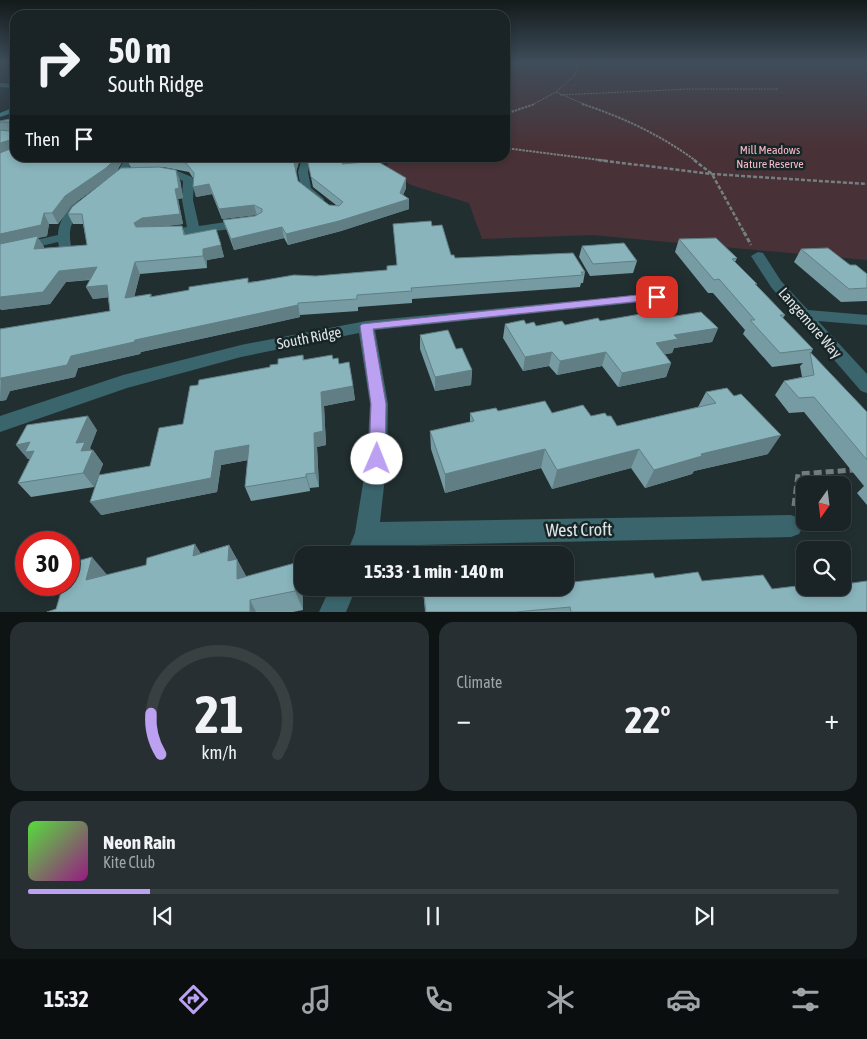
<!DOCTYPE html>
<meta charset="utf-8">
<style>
body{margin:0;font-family:"Asap Condensed",sans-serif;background:#272f32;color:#f1f3f6;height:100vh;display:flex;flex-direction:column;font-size:19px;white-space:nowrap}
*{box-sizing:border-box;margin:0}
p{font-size:16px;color:#9fa4a7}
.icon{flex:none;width:28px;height:28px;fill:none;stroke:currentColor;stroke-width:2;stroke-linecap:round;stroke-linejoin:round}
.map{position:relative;height:612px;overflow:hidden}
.sheet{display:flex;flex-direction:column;gap:10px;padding:10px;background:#0e1314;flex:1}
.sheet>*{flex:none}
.banner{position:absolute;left:10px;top:10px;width:500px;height:152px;border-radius:15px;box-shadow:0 2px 8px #0003,0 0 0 1px #384042;background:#1a2325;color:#f1f3f6;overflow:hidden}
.needle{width:32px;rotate:194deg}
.buttons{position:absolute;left:796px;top:476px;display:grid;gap:10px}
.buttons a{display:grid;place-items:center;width:55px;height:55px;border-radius:10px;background:#1a2325;box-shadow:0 2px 8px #0003,0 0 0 1px #384042;font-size:25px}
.speed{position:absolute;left:15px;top:531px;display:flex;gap:10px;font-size:25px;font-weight:700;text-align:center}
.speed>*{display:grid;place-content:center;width:65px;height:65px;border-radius:50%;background:#1a2325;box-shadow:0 2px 8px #0003,0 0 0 1px #384042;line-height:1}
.speed .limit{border:8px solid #d22;background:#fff;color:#111}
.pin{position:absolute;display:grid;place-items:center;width:42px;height:42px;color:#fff;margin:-21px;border-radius:10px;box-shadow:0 2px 8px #0006}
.me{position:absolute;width:55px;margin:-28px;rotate:1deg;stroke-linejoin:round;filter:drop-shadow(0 0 4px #0008)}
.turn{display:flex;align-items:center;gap:18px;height:105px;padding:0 15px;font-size:22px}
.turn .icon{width:65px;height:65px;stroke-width:2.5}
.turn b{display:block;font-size:35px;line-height:42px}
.then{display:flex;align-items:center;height:48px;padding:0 15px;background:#0003;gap:10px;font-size:19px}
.big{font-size:38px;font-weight:700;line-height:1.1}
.sheet .tile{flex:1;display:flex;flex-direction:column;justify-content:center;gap:8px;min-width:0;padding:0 18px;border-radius:15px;background:#272f32}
.sheet .dial{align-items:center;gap:0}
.dial svg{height:130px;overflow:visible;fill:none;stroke:#384042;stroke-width:7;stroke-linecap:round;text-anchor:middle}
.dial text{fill:#f1f3f6;stroke:none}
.song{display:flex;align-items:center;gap:15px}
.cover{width:60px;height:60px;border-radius:8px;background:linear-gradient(135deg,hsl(110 70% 55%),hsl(310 70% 35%))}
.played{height:5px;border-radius:2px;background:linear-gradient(90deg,#bca0f2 15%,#384042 15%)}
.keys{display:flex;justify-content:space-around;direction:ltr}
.heat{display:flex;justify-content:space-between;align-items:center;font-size:28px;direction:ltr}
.sheet .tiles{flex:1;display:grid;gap:10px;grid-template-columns:1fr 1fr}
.tile:last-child{grid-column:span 2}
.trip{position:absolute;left:294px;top:546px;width:280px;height:50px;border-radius:15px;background:#1a2325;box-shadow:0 2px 8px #0003,0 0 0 1px #384042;font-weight:700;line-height:50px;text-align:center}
.tabs{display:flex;height:80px;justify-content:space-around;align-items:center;background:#0a0e0f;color:#9fa4a7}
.tabs .icon{width:35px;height:35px}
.tabs .on{color:#bca0f2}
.tabs b{font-size:22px;color:#f1f3f6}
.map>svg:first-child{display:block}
</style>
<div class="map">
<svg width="867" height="612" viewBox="0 0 867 612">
<rect width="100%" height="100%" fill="#222f31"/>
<!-- green -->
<path fill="#493237" d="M505,62H867V260L592,235L482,239L469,203L411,185L386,168L389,158H505Z"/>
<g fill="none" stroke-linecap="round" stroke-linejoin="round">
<!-- path-far4 -->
<g stroke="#747f81" stroke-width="1" stroke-dasharray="2 1" stroke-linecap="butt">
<path d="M568,62L578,67"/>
<path d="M505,63L562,62"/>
<path d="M556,92L574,76L578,67L599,62"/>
<path d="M560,95L688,89H778"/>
<path d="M532,105L556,92L586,105"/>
</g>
<!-- path-far3 -->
<g stroke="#747f81" stroke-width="2" stroke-dasharray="2.5 1" stroke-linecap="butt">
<path d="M582,104C623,117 662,136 696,161"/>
<path d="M505,114L535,104"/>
<path d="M505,148L608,161"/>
</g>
<!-- path-far2 -->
<g stroke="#747f81" stroke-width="2.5" stroke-dasharray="4 2" stroke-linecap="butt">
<path d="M598,160L712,174L867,184"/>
<path d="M694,160L712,174L745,234"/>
</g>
<!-- path-far1 -->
<path stroke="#747f81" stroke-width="3" stroke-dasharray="4.5 2.5" stroke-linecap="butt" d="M744,232L751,245"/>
<!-- path -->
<path stroke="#747f81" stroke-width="5" stroke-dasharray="8 4" stroke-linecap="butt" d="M794,506L798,474L854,470"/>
<!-- street -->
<g fill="#3b656c" fill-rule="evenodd">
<path d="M0,83L15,84V88L0,87Z"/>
<path d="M125,158H134L125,175L115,184H107L106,182L118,171Z"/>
<path d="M302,158H311L308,172L311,188L324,199L323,201H315L301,189L298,172Z"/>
<path d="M159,169L175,170L192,177L194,181L193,200L199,226L246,219L252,223L246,227L184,235L180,234L178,231L180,228L187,227L182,200L183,181L173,176L156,174L154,172Z"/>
<path d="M82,200L87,203C71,224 67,224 72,252L71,255H61L58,242L0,256V248L58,235C58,222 69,203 82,200Z"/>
<path d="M758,252L763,253L781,281L808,310L867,315V325L818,321L867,374V393L861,391L771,287L751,256Z"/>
<path d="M657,293L662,294L664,297L662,300L375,330L388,404L387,459L380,522L791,515L799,518L803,526L799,534L791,537L374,546L370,555H346L355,533L367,459L370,404L359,333L241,357L127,388L0,432V416L123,375L241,345L366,321Z"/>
<path d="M330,588H356L346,612H319Z"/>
</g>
<!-- secondary -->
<path fill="#3e8490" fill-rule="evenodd" d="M12,108H15V112L0,117V113Z"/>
</g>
<!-- wall -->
<g fill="#769ba2" fill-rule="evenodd">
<path d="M15,118V158H124L117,171L111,176L180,180L183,198L178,199L183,224L167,226H182L185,235L216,229L224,257L207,260V268L140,274L134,297L151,294L152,297L249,282L316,276L387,270L397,265L393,224L432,226L451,255L455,258L585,272L583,283H581L580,287L412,299V303L358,307V311L300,315V317L141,352L140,354L78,368L75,377L10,391L6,400L0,401V329L110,311L108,297L93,299L86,287L90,280L66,282L50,304L1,310L0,308V121ZM107,179L68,214L73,224H83L87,245L44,249V247L38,238L47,236L49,224H58L71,206Z"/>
<path d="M128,158H300L296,172L298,181L329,205H336L313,187L308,163L309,158H353L350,163L406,178V188L403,195L409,199V209L341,231L288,245L284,238L234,250L227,231L223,220L255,216L256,215L222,219L212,194L196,197L193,178L189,172L163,167L131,168L127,159Z"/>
<path d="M679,239L737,258L735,262L757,284L756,285L785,315L783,318L813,349L811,353L867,412V505L857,493L864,486L804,412L789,413L775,395L784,381L802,377L800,366L803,363L772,367L743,334L745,330L713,293H708L675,252Z"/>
<path d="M582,246L637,261L633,273L590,276L579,257Z"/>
<path d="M801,249L850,265L867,274V301L841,302L794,262Z"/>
<path d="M662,315L718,328L712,342L674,348L672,353L665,354L671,363L666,377L618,387L602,366L557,375L549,366L523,371L503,338L505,324H526L536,326L565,325L600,321Z"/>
<path d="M420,335L456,349L472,370L471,385L435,391L420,349Z"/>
<path d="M303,355L304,360L333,359L339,364L353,386L355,400L324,406L326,445L317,447L319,487L310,488V491L251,501L245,487L248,460L221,465L217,492L101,515L150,466L183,424L198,385L270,367L278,364Z"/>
<path d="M706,392L768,454L694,471L692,474L645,488L631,468L552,489L541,468L445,493L431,449L430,431L470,422V413L498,411L552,413L591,416H607L617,426L698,407Z"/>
<path d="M97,430L90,448L91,450H93L103,464L94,487L31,497L18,483L30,459H28L16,445Z"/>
<path d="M229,545L246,576L302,582L303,610L293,612H47L56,609L108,575L201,553Z"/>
<path d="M655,578L702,581L772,589L845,584L867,612H425L423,588H489L490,595L521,593L523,588H565Z"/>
</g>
<!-- shaded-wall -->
<g fill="#607e84">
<path d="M10,140L14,148L0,154V143Z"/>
<path d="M115,158H124L117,171L110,177L71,206L58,224L52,213L65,196Z"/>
<path d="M296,158H300L296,172L294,163Z"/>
<path d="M346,158H353L343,173L342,164Z"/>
<path d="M176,170L180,180L183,198L178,199L183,224L146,228L138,234L134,223L175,189Z"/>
<path d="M406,178V188L401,201L409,199V209L341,231L288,245L286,234L400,193Z"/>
<path d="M209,184L212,194L196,197L193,187Z"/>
<path d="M254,205L257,215L222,219L219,209Z"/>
<path d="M44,213L49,224L47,236L38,238L44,247L41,260L0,246V234Z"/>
<path d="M282,227L284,238L234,250L231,239Z"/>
<path d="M221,245L224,257L207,260V268L203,256V249Z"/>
<path d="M135,262L140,274L131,310L125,298Z"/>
<path d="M97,267L103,278L66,282L50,304L1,310L0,308V297L59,271Z"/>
<path d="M107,285L113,297L93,299L86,287Z"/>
<path d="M298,303L300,317L141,352L140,354L78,368L75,377L10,391L6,400L0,401L1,378L71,356L135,340Z"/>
<path d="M718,328L712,342L674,348L672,353L650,357L656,343L674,335Z"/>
<path d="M552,352L549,366L523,371L525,357Z"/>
<path d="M606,352L602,366L557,375L560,361Z"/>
<path d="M671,363L666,377L618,387L622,373Z"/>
<path d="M472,370L471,385L435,391V377Z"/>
<path d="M353,386L355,400L324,406L326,445L317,447L319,487L315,473L314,433L321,392Z"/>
<path d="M88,416L97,430L90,448L92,451L93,450L103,464L94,487L83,473L76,443Z"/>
<path d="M781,435L768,454L694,471L692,474L645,488L654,470L701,454Z"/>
<path d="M30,442L42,457L28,459L16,445Z"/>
<path d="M249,445L254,459L221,465L217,492L101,515L90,502L215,451Z"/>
<path d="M545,449L541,468L445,493V474Z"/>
<path d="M639,449L631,468L552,489L557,470Z"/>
<path d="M306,474L310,488V491L306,477Z"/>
<path d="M195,544L207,563L193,556Z"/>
<path d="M229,545L247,578V597L228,561Z"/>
<path d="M92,557L109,577L86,580Z"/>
<path d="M295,563L302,582L303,610L295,591Z"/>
<path d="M250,600L256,612H250Z"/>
</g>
<!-- building -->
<g fill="#89b4bc" stroke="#607e84">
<path d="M15,118V158H115L113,161L106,168L65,196L52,213H44L41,225L0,234V153L12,148V141L10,140L0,143V130L10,131L12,130L13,124L11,122H0V121Z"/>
<path d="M128,158H296L294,163L298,181L329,205L339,206L343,202L311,177L308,163L309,158H346L342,164L377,161L406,178L400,193L409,199L339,221L286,234L282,227L231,239L223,220L255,216L262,212V209L254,205L219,209L209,184L193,187L194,173L186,163L160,158L127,159Z"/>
<path d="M159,167L176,170L179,188L175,189L180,214L142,218L134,223L136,227L182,226L184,235L216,229L221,245L203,249V256L135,262L125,298L151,294L150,297L189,290V287L248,278V283L294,275L316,276L387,270V266L397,265L393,224L431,221L432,226L442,225L451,255H454L455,258L573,253L585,272H581L583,275L411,288L412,291L357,295V299L298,303V305L135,340L134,342L71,356L67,365L1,378L0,380V329L110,311L107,285L86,287L97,267L59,271L43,292L0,297V244L38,236L34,249L87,245L82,214H68L72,207L121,168Z"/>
<path d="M716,238L737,258L732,259L757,284H755L785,315H780L813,349L780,353L750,320H755L719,279L714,280L679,239Z"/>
<path d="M624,243L637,261L593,264L582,246Z"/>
<path d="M828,248L850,265H856L867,274V288L849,289L801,249Z"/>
<path d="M658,311L662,315L669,317L701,312L718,328L674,335L678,339L656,343L671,363L622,373L606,352L560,361L552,352L525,357L505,324L524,320L526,324L534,322L536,326L562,321L565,325L598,318L600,321Z"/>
<path d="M448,330L456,349L462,348L472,370L435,377L420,335Z"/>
<path d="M810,352L867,412V460L814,397L799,398L784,381L814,375Z"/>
<path d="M303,355V360L332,355L333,359L338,358L339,364L349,362L353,386L321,392L323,431L314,433L315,473L306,474V477L245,487L249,445L215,451L211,478L90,502L99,475L150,466L159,428L183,424L190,386L198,385L199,380L270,367V365L278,364V359Z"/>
<path d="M727,388L734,396L741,394L781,435L701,454L702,456L654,470L639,449L557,470L545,449L445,474L430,431L474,421L470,413L496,408L498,411L545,401L552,413L583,405L591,416L605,413L607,416H611L617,426L716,403L706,392Z"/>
<path d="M88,416L76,443L85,442L81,451L93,450L83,473L18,483L34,451L25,452L30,442L16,445L27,425Z"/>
<path d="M195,544L193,556L229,545L228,561L237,559V579L295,563V591L250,600V612H47L56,609L63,585H69V566L70,563L92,557L86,580L146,565L147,558Z"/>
<path d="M698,572L702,581L763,575L772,589L805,585V588H842V581L845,584L867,581V612H571L570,607L516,612H426L423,588H489L490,595L529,592L528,588H565V583L653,573L655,578Z"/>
</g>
<!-- sky -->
<linearGradient id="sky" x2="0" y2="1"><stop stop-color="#131a1b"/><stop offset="0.42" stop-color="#3e4d5a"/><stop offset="1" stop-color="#3e4d5a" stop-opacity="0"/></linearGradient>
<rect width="867" height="147" fill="url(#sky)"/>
<!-- route -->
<path fill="#bca0f2" stroke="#7a689d" d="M657,293L663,297L661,299L373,329L386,404L385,459L383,463L377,465L372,463L369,459L371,404L360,326L362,324Z"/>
<g text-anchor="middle" stroke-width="5" stroke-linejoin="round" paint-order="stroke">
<!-- far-park labels -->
<g font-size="12" fill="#fbbac7" stroke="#182527">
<text x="770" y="154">Mill Meadows<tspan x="770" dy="14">Nature Reserve</tspan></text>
</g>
<!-- street labels -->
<g font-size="15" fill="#dde5e7" stroke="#182527">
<text transform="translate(810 323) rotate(49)" y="5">Langemore Way</text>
<text transform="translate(309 338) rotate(-11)" y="5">South Ridge</text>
</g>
<!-- near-street labels -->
<g font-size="18" fill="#dde5e7" stroke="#182527">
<text transform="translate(579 530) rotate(-1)" y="6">West Croft</text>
</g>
</g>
</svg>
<div class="buttons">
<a><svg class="needle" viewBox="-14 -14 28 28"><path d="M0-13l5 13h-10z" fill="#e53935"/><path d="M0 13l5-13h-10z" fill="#9fa4a7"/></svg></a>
<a><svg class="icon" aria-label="search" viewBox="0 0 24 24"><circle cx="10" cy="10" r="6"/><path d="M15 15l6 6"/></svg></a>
</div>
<div class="speed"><div class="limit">30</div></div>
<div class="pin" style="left:657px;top:297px;background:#d93025"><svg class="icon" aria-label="arrive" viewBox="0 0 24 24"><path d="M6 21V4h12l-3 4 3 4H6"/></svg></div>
<svg class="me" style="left:377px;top:459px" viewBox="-20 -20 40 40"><circle r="19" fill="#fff"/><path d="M0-13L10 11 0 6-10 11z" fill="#bca0f2"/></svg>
<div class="trip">15:33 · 1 min · 140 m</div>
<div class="banner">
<div class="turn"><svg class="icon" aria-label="right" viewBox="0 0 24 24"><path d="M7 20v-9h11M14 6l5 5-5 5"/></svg><div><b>50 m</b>South Ridge</div></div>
<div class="then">Then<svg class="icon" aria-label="arrive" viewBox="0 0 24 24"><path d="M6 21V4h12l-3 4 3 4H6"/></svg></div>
</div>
</div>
<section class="sheet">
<div class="tiles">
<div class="tile dial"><svg viewBox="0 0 100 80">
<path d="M14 69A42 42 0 1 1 86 69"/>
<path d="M14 69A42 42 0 0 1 8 44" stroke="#bca0f2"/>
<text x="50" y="56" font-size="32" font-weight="700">21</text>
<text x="50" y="72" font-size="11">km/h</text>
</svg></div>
<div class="tile"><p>Climate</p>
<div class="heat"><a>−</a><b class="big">22°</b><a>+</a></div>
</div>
<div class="tile">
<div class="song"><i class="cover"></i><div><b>Neon Rain</b><p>Kite Club</p></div></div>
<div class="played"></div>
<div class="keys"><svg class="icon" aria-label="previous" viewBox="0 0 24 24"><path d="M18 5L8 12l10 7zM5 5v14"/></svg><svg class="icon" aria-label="pause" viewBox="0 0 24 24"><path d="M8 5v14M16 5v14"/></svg><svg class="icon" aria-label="next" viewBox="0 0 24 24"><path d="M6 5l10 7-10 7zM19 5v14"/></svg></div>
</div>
</div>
</section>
<nav class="tabs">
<b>15:32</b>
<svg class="icon on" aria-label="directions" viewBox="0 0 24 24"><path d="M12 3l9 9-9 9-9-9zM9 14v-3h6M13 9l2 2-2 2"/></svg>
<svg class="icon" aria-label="music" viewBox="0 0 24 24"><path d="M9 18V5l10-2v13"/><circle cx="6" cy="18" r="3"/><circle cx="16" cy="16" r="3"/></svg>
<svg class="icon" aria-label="phone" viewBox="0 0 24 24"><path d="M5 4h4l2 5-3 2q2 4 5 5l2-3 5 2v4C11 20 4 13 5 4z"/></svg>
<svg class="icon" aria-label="climate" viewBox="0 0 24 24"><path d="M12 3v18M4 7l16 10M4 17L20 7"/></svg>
<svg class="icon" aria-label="car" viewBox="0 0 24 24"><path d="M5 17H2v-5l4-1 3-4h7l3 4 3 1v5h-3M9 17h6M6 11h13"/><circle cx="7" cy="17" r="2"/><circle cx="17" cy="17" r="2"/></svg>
<svg class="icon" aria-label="filters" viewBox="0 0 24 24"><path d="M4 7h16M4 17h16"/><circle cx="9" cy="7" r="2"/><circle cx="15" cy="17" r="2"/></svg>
</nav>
